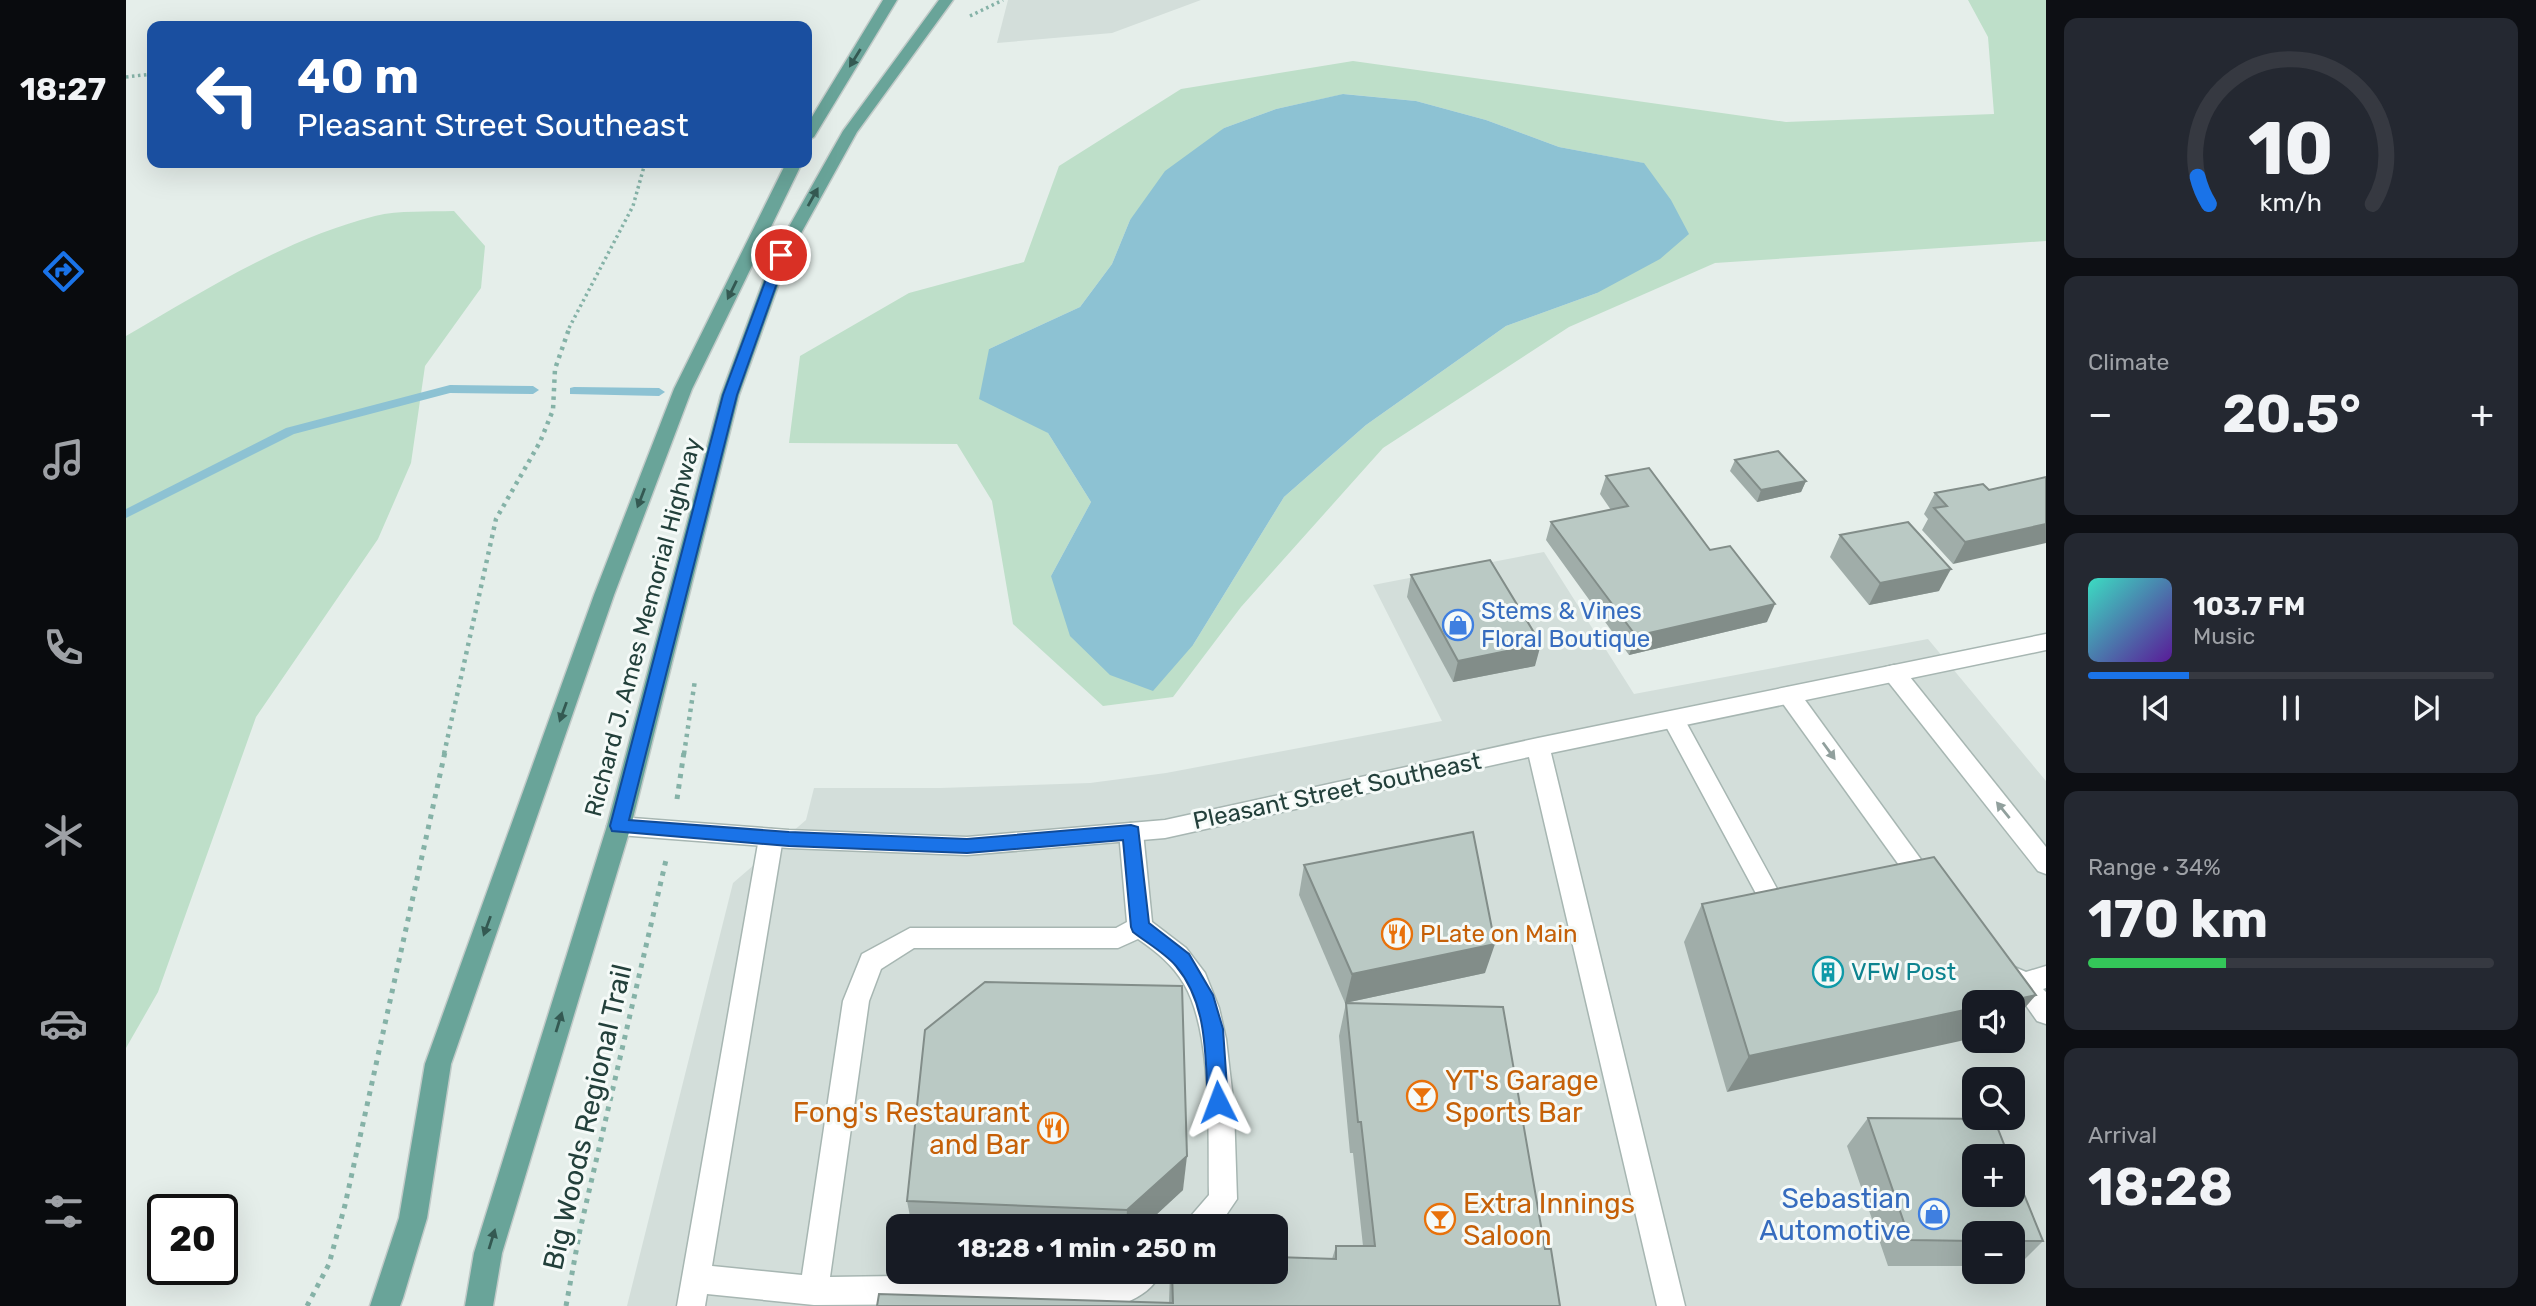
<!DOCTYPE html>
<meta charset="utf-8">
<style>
body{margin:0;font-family:Rubik,sans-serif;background:#242831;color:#f1f3f6;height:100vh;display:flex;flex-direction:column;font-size:26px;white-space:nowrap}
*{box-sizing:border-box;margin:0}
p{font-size:23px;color:#9ea1a6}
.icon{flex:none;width:38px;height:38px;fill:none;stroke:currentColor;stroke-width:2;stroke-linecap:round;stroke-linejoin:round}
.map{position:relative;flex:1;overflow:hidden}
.panel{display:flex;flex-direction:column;gap:18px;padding:18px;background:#0d0f14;width:490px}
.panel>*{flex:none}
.guide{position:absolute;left:21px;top:21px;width:665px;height:147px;border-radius:14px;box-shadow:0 7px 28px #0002;background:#1a4fa0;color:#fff;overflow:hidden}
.fabs{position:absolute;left:1836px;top:990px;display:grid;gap:14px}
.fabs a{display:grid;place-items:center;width:63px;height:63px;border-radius:14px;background:#171b24;box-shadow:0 7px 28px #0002;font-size:35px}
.speed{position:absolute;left:21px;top:1194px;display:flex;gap:14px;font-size:35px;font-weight:700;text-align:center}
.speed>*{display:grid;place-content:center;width:91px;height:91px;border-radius:50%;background:#171b24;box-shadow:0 7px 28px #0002;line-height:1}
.speed .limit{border:4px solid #111;border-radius:10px;background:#fff;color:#111}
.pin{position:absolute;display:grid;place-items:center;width:60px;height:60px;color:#fff;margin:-30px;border:4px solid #fff;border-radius:50%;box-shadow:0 2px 7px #0007}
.me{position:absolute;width:77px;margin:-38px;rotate:357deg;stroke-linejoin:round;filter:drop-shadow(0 0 5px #0008)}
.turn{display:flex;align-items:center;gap:24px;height:147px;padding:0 35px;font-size:32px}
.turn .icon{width:91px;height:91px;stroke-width:2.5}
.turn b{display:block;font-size:49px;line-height:60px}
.big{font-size:52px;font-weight:700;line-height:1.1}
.panel .widget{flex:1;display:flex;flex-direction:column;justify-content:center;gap:10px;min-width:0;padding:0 24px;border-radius:14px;background:#242831}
.panel .dial{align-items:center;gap:0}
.dial svg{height:182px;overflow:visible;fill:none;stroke:#363941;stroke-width:7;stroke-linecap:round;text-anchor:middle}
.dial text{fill:#f1f3f6;stroke:none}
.song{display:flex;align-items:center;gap:21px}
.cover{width:84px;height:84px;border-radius:10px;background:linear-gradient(135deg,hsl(170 70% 55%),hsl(270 70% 35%))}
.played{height:7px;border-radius:4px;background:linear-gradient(90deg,#1a73e8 25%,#363941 25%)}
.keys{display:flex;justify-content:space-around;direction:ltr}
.heat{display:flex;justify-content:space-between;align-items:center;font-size:38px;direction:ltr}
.charge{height:10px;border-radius:5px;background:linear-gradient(90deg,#34c759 34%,#363941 0)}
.trip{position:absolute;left:760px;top:1214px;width:402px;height:70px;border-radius:14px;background:#171b24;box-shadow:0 7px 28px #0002;font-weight:700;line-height:70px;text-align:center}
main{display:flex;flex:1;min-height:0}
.tabs{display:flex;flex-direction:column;width:126px;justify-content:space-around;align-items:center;background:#090b0e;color:#9ea1a6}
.tabs .icon{width:49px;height:49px}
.tabs .selected{color:#1a73e8}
.tabs b{font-size:32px;color:#f1f3f6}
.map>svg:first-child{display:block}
</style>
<main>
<nav class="tabs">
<b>18:27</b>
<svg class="icon selected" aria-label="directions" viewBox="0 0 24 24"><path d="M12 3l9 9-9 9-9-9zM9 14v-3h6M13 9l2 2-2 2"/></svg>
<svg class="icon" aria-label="music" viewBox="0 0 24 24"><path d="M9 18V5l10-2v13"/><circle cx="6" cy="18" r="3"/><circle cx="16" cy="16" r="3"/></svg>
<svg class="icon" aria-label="phone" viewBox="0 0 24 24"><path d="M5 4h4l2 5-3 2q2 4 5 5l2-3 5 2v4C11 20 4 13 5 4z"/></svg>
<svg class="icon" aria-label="climate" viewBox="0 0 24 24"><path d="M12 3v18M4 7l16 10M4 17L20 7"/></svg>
<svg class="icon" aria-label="car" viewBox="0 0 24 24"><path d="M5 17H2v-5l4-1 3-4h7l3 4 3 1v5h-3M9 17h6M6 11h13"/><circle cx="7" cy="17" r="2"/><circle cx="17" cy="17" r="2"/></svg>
<svg class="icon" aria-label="filters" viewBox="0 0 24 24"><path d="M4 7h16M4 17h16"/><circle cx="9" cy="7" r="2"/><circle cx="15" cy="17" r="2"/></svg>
</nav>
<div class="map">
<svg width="1920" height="1306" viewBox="0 0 1920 1306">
<rect width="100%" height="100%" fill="#e5eeea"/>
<!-- built -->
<g fill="#d3deda" fill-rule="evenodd">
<path d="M882,0H1075L986,33L871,43Z"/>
<path d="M1418,552L1508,694L1802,639L1920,781V1306H501L607,883L680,820L688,788H814L964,783L1040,773L1316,721L1247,585ZM1848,1003H1886V1041H1848ZM1848,1080H1886V1118H1848ZM1848,1157H1886V1195H1848ZM772,1227H1150V1272H772ZM1848,1234H1886V1272H1848Z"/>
</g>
<!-- green -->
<g fill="#bedfc9" fill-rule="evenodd">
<path d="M1842,0H1920V241L1589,263L1443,327L1257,448L1115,607L1047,697L977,706L887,624L866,501L831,444L663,443L674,356L783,293L898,262L933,166L1055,89L1227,61L1660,122L1868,114L1862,37ZM1218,94L1290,101L1360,120L1433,147L1517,163L1471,293L1380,326L1240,425L1158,497L1067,645L925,576L965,502L922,433L863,349L954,307L986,264L1004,220L1098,128L1150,109Z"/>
<path d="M328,211L359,246L355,288L299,366L285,463L252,539L130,717L32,992L0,1048V336C79,290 159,239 249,216C273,210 303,212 328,211Z"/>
</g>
<!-- water -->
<path fill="#8dc2d3" d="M1217,94L1290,101L1360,120L1433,147L1518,163L1545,200L1563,234L1534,259L1471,293L1380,326L1240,425L1158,497L1067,645L1027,691L984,675L944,636L925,576L965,502L922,433L853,399L863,349L954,307L986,264L1004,220L1039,171L1098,128L1150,109Z"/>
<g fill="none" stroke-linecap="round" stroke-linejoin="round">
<!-- stream -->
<g fill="#8dc2d3" fill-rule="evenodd">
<path d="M324,385L407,386L413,390L407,394L324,393L168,434L0,518V509L160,428Z"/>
<path d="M448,387L533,388L539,392L533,396L444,394V388Z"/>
</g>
<!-- service casing -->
<g stroke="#a7b6b2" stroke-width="3">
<g id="service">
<path d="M1768,665L1776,667L1920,847V874L1912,871L1760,679L1757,673L1760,667Z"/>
<path d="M1663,687L1671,689L1807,876L1811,883L1807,890L1799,893L1791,890L1655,701L1652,695L1655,689Z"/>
<path d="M1547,711L1555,713L1656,898L1660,905L1656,912L1648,915L1640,912L1536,719L1539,713Z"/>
<path d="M1005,823L1013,825L1017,832L1026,922L1060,948L1079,973L1093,1008L1100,1039L1108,1108L1111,1199L1092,1227H1060L1064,1217L1083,1195C1082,1137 1087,1033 1058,984C1046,964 1031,952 1012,939L992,948H788L755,969L743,1001L704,1277L1035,1272C1029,1287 1014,1297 999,1303L688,1305L581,1294L579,1306H551L633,838L637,831L645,829L653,831L657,838L586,1266L676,1275L717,1001L736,954L784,928H990L1001,922L993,832L997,825Z"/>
<path d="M1874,961L1900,972L1920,966V988L1917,989L1920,992V1024L1911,1021L1890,991L1865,980L1862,972L1865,964Z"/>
</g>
</g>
<!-- minor casing -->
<g stroke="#a7b6b2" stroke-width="3">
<path id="minor" d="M1920,634V650L1425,753L1559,1306H1531L1403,757L1039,838L841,855L663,848L493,835L485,833L481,826L485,819L493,817L663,830L841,837L1039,820L1412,738Z"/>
</g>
<!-- primary casing -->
<g stroke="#c1cac8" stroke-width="3">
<g id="primary">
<path d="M757,0H771L688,137L681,141V125Z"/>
<path d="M813,0H827L731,132L663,255L613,395L505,826L376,1253L367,1306H339L348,1253L481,826L595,395L647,255L717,131Z"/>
<path d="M660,163H676L566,389L488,595L325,1064L301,1218L277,1298L274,1306H244L273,1218L299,1064L468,595L548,389Z"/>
</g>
</g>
<!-- path-far2 -->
<g stroke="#85b2a7" stroke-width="3.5" stroke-dasharray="2.5 3.5" stroke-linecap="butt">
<path d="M844,16L877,0"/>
<path d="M0,77L26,74"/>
<path d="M443,328L507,206L519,163"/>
</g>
<!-- path-far1 -->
<g stroke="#85b2a7" stroke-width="4.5" stroke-dasharray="3.5 5" stroke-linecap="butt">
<path d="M318,754L370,519L414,442L427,410L429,369L444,326"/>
<path d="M558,754L569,680"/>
</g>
<!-- path -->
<g stroke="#85b2a7" stroke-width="5" stroke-dasharray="4.5 6" stroke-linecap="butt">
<path d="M551,799L558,752"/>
<path d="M181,1306L203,1264L219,1205L319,752"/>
<path d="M440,1306L454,1230L540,860"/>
</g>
<!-- service -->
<use href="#service" fill="#fff" fill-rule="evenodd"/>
<!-- minor -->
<use href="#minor" fill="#fff" fill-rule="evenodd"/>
<!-- primary -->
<use href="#primary" fill="#69a499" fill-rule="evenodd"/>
</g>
<!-- wall -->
<g fill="#a0ada9">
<path d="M1609,460L1680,481L1675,492L1631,502L1604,471Z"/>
<path d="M1480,476L1584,550L1641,622L1503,655L1420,540L1425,522L1485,510L1474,494Z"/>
<path d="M1920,477L1827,564L1796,530L1802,519L1798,514L1809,493L1863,490Z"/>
<path d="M1714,535L1813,591L1743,605L1704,557Z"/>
<path d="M1285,575L1409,666L1327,682L1281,597Z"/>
<path d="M1808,857L1601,1092L1558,942L1576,904Z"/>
<path d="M1178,865L1359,973L1219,1003L1173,895Z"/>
<path d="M1220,1003L1419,1249L1043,1303L1044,1272H1150L1206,1259L1210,1246H1237L1227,1153H1224L1213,1036Z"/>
<path d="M1742,1118L1917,1241L1891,1267H1886V1234H1848V1266H1762L1721,1146Z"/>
<path d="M1057,1190L1017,1227H786L781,1201Z"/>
</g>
<!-- shaded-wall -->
<g fill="#828d89">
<path d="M1680,481L1675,492L1631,502L1635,490Z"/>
<path d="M1920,524V543L1827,564L1839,542Z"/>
<path d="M1825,569L1813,591L1743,605L1754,583Z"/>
<path d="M1649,604L1641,622L1503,655L1510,636Z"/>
<path d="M1415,644L1409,666L1327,682L1332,661Z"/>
<path d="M1369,944L1359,973L1219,1003L1226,974Z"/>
<path d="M1910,995L1886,1023V1003H1873Z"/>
<path d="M1848,1008V1038L1601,1092L1623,1056Z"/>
<path d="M1061,1156L1057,1190L1017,1227H1000L1001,1210Z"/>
</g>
<!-- building -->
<g fill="#bac9c4" stroke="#828d89" stroke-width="2">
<path d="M1652,451L1680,481L1635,490L1609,460Z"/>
<path d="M1523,468L1584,550L1604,546L1649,604L1510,636L1425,522L1502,506L1480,476Z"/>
<path d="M1920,477V524L1839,542L1808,508L1821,506L1809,493L1857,484L1863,490Z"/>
<path d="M1782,522L1825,569L1754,583L1714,535Z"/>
<path d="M1364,560L1415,644L1332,661L1285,575Z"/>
<path d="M1347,832L1369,944L1226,974L1178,865Z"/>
<path d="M1808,857L1910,995L1873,1003H1848V1008L1623,1056L1576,904Z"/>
<path d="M859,982L1056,986L1061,1156L1001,1210L781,1201L799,1030Z"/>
<path d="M1220,1003L1377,1007L1419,1249H1425L1434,1306H751L753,1294L1047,1303L1046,1272H1150V1257L1210,1259V1246H1249L1235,1122H1232Z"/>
<path d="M1742,1118L1868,1119L1883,1157H1848V1195H1886V1165L1917,1241H1886V1234H1848V1241L1784,1240Z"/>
</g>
<!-- one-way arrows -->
<defs><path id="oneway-solid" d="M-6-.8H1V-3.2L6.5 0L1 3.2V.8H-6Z" transform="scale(1.75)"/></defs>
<g fill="#345952">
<use href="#oneway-solid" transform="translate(729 58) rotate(122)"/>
<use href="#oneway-solid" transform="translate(687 197) rotate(-61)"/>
<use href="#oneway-solid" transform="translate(606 290) rotate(116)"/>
<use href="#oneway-solid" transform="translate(515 498) rotate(111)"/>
<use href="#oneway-solid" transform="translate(437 712) rotate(110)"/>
<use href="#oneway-solid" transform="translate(361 926) rotate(110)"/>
<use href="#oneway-solid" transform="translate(433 1022) rotate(-73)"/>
<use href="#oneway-solid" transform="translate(366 1239) rotate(-73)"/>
</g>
<g fill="#91a09d">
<use href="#oneway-solid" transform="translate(1703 751) rotate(54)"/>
<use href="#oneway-solid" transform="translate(1877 810) rotate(-129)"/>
</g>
<!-- route -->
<path fill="#1a73e8" stroke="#114b97" stroke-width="2" d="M655,251L661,255L611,395L503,820L663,832L841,839L1005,825L1012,827L1023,923L1063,954L1087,995L1097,1029L1102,1102L1099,1109L1092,1111L1085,1109L1082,1102C1079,1056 1082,1004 1050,966C1039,953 1021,943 1007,932L1005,927L997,840L841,853L663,846L486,831L484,826L597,395L649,255Z"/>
<!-- icons -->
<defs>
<g id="shop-ring" transform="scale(1.575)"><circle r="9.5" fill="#f5faf8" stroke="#3f7fe0" stroke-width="1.5"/><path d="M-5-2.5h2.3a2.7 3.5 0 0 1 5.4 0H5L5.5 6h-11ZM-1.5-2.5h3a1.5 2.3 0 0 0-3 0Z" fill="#3f7fe0"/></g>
<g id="restaurant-ring" transform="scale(1.575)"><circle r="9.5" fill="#f5faf8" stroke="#e8710a" stroke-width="1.5"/><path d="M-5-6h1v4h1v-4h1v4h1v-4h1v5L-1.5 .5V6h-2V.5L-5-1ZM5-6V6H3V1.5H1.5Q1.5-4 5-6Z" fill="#e8710a"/></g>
<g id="building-ring" transform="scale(1.575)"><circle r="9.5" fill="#f5faf8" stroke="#0f9aa8" stroke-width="1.5"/><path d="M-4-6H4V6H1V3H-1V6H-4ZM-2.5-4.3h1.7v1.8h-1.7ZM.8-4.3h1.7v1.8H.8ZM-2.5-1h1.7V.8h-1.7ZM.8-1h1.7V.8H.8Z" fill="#0f9aa8"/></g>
<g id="bar-ring" transform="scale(1.575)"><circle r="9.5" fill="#f5faf8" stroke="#e8710a" stroke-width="1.5"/><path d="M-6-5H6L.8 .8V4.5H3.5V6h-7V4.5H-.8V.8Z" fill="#e8710a"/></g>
</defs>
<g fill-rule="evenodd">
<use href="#shop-ring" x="1332" y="625"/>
<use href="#restaurant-ring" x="1271" y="934"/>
<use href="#building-ring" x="1702" y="972"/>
<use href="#bar-ring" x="1296" y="1096"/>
<use href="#restaurant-ring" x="927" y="1128"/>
<use href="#shop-ring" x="1808" y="1214"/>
<use href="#bar-ring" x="1314" y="1219"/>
</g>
<g text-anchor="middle" stroke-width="6" stroke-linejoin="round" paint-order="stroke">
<!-- shop labels -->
<g font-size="24" fill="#366cbe" stroke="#f5faf8" text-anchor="start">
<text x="1355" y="619">Stems &amp; Vines<tspan x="1355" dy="28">Floral Boutique</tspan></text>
</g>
<!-- street labels -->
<g font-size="24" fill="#23403b" stroke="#f5faf8">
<text transform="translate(517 627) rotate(-75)" y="8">Richard J. Ames Memorial Highway</text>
<text transform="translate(1211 791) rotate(-12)" y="8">Pleasant Street Southeast</text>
</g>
<!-- food labels -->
<g font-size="24" fill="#c56008" stroke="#f5faf8" text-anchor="start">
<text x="1294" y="942">PLate on Main</text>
</g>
<!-- culture labels -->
<g font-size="24" fill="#0d838f" stroke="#f5faf8" text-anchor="start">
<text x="1725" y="980">VFW Post</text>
</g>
<!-- near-food labels -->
<g font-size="28" fill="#c56008" stroke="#f5faf8" text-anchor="start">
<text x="1319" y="1090">YT's Garage<tspan x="1319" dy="32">Sports Bar</tspan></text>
<text x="904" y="1122" text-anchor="end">Fong's Restaurant<tspan x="904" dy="32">and Bar</tspan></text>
<text x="1337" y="1213">Extra Innings<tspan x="1337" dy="32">Saloon</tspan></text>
</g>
<!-- near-street labels -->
<g font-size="28" fill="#23403b" stroke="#f5faf8">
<text transform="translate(461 1117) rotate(-77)" y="10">Big Woods Regional Trail</text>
</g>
<!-- near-shop labels -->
<g font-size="28" fill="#366cbe" stroke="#f5faf8" text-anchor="end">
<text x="1785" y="1208">Sebastian<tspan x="1785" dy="32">Automotive</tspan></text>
</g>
</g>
</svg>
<div class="fabs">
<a><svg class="icon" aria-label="sound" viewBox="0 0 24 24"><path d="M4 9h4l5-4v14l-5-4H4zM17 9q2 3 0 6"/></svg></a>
<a><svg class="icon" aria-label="search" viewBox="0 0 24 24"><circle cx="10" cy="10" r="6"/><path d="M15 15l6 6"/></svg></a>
<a>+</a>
<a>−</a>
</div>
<div class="speed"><div class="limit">20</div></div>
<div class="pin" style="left:655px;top:255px;background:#d93025"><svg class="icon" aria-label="arrive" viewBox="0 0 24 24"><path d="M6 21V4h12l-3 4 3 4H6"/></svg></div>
<svg class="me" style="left:1092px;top:1102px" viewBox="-20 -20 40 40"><path d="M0-17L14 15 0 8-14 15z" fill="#1a73e8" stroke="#fff" stroke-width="4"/></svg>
<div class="trip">18:28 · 1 min · 250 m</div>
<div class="guide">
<div class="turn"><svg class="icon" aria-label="left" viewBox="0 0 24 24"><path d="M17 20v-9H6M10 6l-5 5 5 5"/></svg><div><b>40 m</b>Pleasant Street Southeast</div></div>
</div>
</div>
<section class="panel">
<div class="widget dial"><svg viewBox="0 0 100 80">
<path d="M14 69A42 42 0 1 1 86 69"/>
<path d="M14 69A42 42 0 0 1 9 57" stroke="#1a73e8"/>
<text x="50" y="56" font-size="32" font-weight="700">10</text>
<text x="50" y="72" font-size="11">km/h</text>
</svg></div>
<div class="widget"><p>Climate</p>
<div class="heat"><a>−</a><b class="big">20.5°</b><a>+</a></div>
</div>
<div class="widget">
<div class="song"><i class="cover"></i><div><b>103.7 FM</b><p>Music</p></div></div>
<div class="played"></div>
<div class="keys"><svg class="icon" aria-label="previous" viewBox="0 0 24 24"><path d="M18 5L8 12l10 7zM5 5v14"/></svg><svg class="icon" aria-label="pause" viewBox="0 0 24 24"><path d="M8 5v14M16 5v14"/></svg><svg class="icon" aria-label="next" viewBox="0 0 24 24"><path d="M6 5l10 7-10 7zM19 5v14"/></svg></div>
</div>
<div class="widget"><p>Range · 34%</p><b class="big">170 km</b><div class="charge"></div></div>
<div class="widget"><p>Arrival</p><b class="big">18:28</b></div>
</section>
</main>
